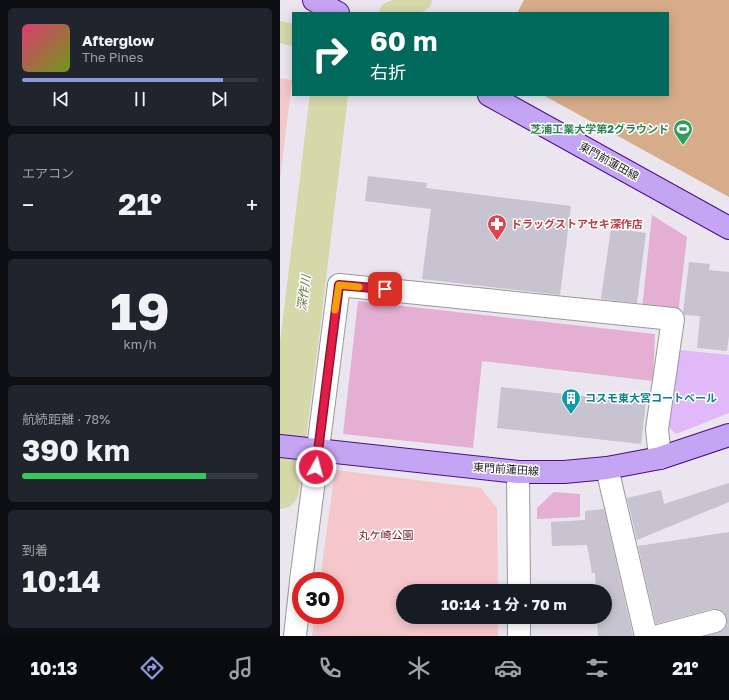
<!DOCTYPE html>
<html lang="ja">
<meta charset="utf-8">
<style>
body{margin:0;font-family:"Golos Text","Noto Sans JP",sans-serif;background:#20242c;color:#f1f3f6;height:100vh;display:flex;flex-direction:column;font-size:15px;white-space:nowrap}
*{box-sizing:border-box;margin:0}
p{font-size:13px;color:#9ea1a6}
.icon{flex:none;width:22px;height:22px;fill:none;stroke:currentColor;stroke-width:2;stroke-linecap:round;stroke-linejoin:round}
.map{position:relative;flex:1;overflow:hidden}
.side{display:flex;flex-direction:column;gap:8px;padding:8px;background:#0d0f14;width:280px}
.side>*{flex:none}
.guide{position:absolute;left:12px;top:12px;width:377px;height:84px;border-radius:0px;box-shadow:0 2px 10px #0003;background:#00695c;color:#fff;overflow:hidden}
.speed{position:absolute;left:12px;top:572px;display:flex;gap:8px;font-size:20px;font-weight:700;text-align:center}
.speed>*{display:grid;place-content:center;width:52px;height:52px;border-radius:50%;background:#171b24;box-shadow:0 2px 10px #0003;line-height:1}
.speed .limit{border:6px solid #d22;background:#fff;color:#111}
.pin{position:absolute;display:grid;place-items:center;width:34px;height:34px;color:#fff;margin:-17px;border-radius:8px;box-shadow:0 2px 6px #0006}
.me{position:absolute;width:44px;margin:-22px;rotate:7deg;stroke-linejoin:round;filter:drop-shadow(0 0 3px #0008)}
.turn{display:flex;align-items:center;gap:14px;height:84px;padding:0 12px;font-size:18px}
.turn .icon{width:52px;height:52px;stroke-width:2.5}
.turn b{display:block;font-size:28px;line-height:34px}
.big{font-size:30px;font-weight:700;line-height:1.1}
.side .tile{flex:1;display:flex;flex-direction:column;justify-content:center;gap:6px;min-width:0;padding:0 14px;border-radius:6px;background:#20242c}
.side .dial{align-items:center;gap:0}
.dial b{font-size:52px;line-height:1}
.song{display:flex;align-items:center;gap:12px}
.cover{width:48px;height:48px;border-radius:6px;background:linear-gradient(135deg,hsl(340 70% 55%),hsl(80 70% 35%))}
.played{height:4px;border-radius:2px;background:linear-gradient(90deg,#8c9adb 85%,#363941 85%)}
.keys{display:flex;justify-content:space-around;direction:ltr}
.heat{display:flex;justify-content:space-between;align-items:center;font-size:22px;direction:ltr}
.charge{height:6px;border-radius:3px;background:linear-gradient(90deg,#34c759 78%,#363941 0)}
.trip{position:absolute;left:116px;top:584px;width:216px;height:40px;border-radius:20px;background:#171b24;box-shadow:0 2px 10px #0003;font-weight:700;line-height:40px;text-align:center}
.tab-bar{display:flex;height:64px;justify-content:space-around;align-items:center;background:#090b0e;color:#9ea1a6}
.tab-bar .icon{width:28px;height:28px}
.tab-bar .active{color:#8c9adb}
.tab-bar b{font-size:18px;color:#f1f3f6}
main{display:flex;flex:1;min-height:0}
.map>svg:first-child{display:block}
</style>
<main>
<section class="side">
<div class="tile">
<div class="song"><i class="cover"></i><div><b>Afterglow</b><p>The Pines</p></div></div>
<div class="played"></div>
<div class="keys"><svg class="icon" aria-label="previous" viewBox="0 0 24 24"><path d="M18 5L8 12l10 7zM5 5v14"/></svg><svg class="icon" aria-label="pause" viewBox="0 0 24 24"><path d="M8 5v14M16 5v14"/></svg><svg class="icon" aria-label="next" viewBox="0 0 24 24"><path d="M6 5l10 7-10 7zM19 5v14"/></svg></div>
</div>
<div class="tile"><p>エアコン</p>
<div class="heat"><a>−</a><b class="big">21°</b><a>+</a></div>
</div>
<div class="tile dial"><b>19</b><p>km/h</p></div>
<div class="tile"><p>航続距離 · 78%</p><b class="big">390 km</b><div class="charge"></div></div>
<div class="tile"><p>到着</p><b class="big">10:14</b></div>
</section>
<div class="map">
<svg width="449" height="636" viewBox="0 0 449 636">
<rect width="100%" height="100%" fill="#eae5ee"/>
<!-- grass -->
<g fill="#e4afd2">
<path d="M372,215L407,237L398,314L362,309Z"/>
<path d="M78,301L375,334L373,381L202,361L193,448L63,434Z"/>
<path d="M274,492L300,494V517L257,519V508Z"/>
</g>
<!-- sand -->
<path fill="#e1b9f8" d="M399,350L449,355V413L396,434L388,426Z"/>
<!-- park -->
<g fill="#f5c6ca">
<path d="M0,78L12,80L0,179Z"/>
<path d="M55,470L201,488L217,508L218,591H123V617H218V636H32L35,615H55V581H40Z"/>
</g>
<!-- pitch -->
<path fill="#d7ac8a" d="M244,0H449V197L263,95H388V13H237Z"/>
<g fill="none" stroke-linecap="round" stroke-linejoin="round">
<!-- canal -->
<g stroke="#d5d8a9" stroke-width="22">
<path d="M110,13L141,0"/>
<path d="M0,32L13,35"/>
</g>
<!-- river -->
<path stroke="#d5d8a9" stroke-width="38" d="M0,490L20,336L49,95"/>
</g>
<!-- building -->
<g fill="#c7c3d0">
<path d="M88,176L147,183L146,188L291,206L280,295L142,279L151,209L85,201Z"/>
<path d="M331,228L366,233L357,303L321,299Z"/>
<path d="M409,262L430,264L429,270L449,272V336L447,351L417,348L420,316L405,315L403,313Z"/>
<path d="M221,387L366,403L361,444L217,428Z"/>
<path d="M449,483V502L357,540L347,498L381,490L384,504Z"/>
<path d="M324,509L353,636H318L317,617H325V591H316L315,573H312L307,545L272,546L271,522L305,520V511Z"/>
<path d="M449,532V636H427L444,630L447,625V618L444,612L438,609H432L376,624L358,546Z"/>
</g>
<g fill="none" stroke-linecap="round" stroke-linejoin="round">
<!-- minor casing -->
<g stroke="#989898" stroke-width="24">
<g id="minor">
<path d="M327,468L366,636"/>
<path d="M238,472L239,591"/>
<path d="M21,581L59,285L393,319L377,429L380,458"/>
<path d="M239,617V636"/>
<path d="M15,636L21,582"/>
<path d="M379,636L435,621"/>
</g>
</g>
<!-- major casing -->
<g stroke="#4c0d8b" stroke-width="24">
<g id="major">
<path d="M34,0L58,13"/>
<path d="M209,95L449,228"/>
<path d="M0,446L238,472H284L327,468L380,458L449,435"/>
</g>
</g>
<!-- minor -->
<use href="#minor" stroke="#fff" stroke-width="22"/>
<!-- major -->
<use href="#major" stroke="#c4a5f4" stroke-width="22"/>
</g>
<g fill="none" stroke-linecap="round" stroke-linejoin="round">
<!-- route casing -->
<g stroke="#92132f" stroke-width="10">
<path id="route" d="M36,467L59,285L105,289"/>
</g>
<!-- route -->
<use href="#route" stroke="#e11d48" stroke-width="7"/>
<!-- slow -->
<path stroke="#f59e0b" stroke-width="7" d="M55,310L59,285L79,287"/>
</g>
<!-- icons -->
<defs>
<g id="stadium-pin" transform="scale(1)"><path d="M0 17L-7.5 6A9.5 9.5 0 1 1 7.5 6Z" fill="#2e9e5b" stroke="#fff"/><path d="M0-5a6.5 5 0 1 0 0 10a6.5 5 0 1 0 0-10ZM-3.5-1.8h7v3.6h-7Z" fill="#fff"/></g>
<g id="pharmacy-pin" transform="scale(1)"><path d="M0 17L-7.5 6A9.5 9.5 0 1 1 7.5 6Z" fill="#e0444e" stroke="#fff"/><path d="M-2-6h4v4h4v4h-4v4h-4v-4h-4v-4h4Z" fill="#fff"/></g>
<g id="building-pin" transform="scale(1)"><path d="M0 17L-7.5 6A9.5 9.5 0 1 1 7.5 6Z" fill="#0f9aa8" stroke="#fff"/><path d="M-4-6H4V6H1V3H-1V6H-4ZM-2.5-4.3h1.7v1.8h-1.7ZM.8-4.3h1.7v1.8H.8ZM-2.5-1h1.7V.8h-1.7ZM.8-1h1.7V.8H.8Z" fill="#fff"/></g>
</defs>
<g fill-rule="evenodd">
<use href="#stadium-pin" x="403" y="129"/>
<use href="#pharmacy-pin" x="217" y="224"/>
<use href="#building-pin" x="291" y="398"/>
</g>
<g text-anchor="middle" stroke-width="3" stroke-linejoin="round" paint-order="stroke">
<!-- leisure labels -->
<g font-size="11" font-weight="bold" fill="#27864d" stroke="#fff" text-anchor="end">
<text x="389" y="133">芝浦工業大学第2グラウンド</text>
</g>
<!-- street labels -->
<g font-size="11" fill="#1e1e1e" stroke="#fff">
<text transform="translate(329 161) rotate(29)" y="4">東門前蓮田線</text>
<text transform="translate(226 469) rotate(4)" y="4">東門前蓮田線</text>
</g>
<!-- health labels -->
<g font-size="11" font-weight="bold" fill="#be3a42" stroke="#fff" text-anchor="start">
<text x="231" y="228">ドラッグストアセキ深作店</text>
</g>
<!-- culture labels -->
<g font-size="11" font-weight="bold" fill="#0d838f" stroke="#fff" text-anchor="start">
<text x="305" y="402">コスモ東大宮コートベール</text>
</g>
<!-- park labels -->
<g font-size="11" fill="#73151d" stroke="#fff">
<text x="106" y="539">丸ケ崎公園</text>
</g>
<!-- water labels -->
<g font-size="12" font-style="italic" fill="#66793f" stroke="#fff">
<text transform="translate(24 293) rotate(-83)" y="4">深作川</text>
</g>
</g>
</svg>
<div class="speed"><div class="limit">30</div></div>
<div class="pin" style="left:105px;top:289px;background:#d93025"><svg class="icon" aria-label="arrive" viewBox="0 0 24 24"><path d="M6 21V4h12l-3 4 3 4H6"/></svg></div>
<svg class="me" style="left:36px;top:467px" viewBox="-20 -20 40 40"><circle r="17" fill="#e11d48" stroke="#fff" stroke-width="3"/><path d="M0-11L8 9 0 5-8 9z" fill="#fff"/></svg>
<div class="trip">10:14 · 1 分 · 70 m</div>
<div class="guide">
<div class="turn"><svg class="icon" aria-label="right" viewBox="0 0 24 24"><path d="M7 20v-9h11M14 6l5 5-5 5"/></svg><div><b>60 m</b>右折</div></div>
</div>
</div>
</main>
<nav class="tab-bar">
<b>10:13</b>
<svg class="icon active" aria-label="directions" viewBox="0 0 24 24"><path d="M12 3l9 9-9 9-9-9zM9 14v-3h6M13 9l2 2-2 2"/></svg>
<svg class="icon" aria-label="music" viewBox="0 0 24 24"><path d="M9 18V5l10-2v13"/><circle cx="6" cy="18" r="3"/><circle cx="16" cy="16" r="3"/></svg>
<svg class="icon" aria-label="phone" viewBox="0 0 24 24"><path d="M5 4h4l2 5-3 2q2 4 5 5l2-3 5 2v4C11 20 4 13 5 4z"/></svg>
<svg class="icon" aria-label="climate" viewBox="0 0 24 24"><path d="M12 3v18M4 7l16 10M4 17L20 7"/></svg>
<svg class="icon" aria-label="car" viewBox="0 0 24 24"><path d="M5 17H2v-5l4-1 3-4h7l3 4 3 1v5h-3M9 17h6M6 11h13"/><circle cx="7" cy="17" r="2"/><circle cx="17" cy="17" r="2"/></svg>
<svg class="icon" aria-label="filters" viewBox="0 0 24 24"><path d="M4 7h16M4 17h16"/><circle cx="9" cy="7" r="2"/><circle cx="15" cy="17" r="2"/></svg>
<b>21°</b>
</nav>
